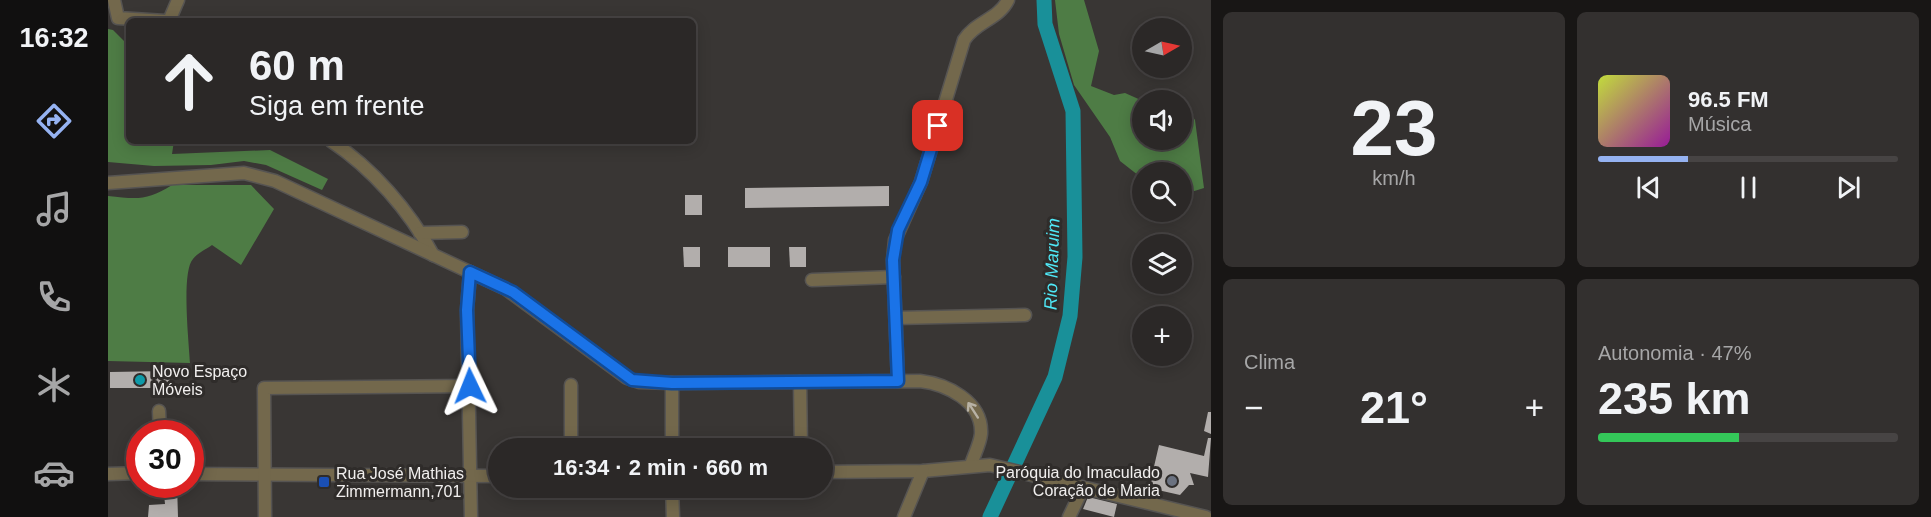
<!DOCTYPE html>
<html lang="pt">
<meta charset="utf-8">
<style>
body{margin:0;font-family:Helvetica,sans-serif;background:#33302f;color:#f1f3f6;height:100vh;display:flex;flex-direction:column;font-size:22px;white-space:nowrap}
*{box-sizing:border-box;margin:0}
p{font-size:20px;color:#a6a6a7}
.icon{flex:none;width:33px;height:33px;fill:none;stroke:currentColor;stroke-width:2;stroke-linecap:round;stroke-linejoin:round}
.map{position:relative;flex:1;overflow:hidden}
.side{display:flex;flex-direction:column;gap:12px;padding:12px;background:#181615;width:720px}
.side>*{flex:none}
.guide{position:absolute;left:18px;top:18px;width:570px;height:126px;border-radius:9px;box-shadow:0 3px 15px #0003,0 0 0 2px #474444;background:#2b2827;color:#f1f3f6;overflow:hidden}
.needle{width:39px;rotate:81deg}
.controls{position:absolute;left:1024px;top:18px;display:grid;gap:12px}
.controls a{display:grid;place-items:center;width:60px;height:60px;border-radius:50%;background:#2b2827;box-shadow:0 3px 15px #0003,0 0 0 2px #474444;font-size:30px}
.speed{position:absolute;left:18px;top:420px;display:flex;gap:12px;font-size:30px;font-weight:700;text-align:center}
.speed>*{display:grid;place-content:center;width:78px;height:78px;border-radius:50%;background:#2b2827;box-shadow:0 3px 15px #0003,0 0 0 2px #474444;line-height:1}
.speed .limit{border:9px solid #d22;background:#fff;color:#111}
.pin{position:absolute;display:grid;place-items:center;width:51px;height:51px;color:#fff;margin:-26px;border-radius:12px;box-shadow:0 3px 9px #0006}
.me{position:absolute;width:66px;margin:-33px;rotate:358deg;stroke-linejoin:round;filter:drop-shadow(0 0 4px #0008)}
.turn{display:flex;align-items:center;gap:21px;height:126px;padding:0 24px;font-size:27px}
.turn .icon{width:78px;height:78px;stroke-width:2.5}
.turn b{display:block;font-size:42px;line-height:51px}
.big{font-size:45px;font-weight:700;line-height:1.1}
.side .tile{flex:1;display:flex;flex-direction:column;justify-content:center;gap:9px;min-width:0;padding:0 21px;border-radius:9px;background:#33302f}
.side .dial{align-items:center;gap:0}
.dial b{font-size:78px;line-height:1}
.song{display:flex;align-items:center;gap:18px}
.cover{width:72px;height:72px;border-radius:9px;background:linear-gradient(135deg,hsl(70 70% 55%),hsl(300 70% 35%))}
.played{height:6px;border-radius:3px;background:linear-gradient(90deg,#95b2f1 30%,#474444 30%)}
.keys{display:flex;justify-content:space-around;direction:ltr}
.heat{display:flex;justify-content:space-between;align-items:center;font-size:33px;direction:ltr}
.charge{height:9px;border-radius:4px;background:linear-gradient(90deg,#34c759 47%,#474444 0)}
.side .tiles{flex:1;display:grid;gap:12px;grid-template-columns:repeat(2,1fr)}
.trip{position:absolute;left:380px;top:438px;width:345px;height:60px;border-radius:30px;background:#2b2827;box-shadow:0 3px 15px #0003,0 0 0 2px #474444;font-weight:700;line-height:60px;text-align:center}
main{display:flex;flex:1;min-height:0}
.dock{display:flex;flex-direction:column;width:108px;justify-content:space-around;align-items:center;background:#111010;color:#a6a6a7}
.dock .icon{width:42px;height:42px}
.dock .active{color:#95b2f1}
.dock b{font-size:27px;color:#f1f3f6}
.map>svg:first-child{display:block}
</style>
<main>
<nav class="dock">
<b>16:32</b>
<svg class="icon active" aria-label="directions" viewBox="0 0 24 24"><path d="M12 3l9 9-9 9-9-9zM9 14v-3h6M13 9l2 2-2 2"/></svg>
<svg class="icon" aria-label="music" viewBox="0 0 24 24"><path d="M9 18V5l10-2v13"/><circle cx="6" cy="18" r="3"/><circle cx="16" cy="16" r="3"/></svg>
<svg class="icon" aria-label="phone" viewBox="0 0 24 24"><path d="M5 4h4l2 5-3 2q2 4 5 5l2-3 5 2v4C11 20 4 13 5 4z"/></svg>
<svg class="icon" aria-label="climate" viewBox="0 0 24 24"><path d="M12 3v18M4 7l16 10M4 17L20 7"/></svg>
<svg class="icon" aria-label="car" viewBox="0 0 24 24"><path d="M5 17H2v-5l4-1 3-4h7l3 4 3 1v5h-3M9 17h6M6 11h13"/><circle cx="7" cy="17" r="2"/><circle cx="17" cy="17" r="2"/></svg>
</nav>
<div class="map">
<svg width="1103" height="517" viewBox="0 0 1103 517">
<rect width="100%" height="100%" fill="#393634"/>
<!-- forest -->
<g fill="#4e7c45">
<path d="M947,0H976L991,51L983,86L1006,95L1017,93L1035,101V140H1074V106L1078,107L1087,120L1096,188L1080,193L1074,188V172H1035V179L1012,161L1002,137L966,85L951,34Z"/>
<path d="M0,29L5,30L21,46V141H66L64,154L162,150L220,179L214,190L158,165L136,161L103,165L46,166L0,162Z"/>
<path d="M64,185H143L166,209L133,265L104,245C99,249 89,253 85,259C73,272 81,343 82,363L0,361V196C29,199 39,201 64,185Z"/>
</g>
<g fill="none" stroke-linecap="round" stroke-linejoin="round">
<!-- river -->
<path stroke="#199099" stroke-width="15" d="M882,517L947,377L962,316L967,257L965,111L937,24L936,0"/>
</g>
<!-- building -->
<g fill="#b2aeac">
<path d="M781,186V206L637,208V188Z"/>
<rect x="577" y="195" width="17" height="20"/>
<path d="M575,247H592V267H576Z"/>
<rect x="620" y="247" width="42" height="20"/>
<path d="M681,247H698V267H682Z"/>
<path d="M61,371L62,388H2V372Z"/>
<path d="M1100,412H1103V434L1096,431Z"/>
<path d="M523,437H533L534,448H523Z"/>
<path d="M1100,438H1103L1100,477L1082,473L1086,485H1081L1072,495L1041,488L1051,445L1096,456Z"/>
<path d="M55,484H69L70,517H40L41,505L57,504Z"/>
<path d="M980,497L1009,504L1006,517L975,509Z"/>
</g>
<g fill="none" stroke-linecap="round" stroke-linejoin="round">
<!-- minor casing -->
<g stroke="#565452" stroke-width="15">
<g id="minor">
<path d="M6,0L10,18L57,21"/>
<path d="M61,21L70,0"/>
<path d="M223,141C264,168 302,211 325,255"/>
<path d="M0,183L136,173L167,181L398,289L519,378L531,382L564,383L812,381C838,384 875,401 873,434C872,444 866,455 863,465"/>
<path d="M312,233L354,232"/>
<path d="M362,272L359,310L363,517"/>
<path d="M704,280L786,277"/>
<path d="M788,318L917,315"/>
<path d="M790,381L785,260L787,240L813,182L856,40C867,22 891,19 900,0"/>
<path d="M692,382L693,448"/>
<path d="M564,383V448"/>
<path d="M463,385V448"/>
<path d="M51,411L52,434"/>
<path d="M714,472L815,471L882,465L1098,517"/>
<path d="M0,474L32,473"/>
<path d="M82,474L390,476"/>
<path d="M564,488L565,517"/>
<path d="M157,517L156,388L362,386"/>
<path d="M796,517L815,471"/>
<path d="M961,517L975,488"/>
</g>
</g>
<!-- minor -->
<use href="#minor" stroke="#73684c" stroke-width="12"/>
</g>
<!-- one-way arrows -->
<defs><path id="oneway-shaft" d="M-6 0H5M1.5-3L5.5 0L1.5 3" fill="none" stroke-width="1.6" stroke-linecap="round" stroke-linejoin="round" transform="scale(1.5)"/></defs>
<use stroke="#b8b2a5" href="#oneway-shaft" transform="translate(865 410) rotate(-123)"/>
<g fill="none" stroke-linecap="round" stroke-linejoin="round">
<!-- route casing -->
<g stroke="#114b97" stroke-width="15">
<path id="route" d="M362,386L359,310L362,272L405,292L524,380L564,383L790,381L785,260L790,230L813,182L830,126"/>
</g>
<!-- route -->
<use href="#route" stroke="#1a73e8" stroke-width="10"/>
</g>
<!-- markers -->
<circle fill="#0f9aa8" stroke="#2f2c2a" stroke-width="2" cx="32" cy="380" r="6"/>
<circle fill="#6b7280" stroke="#2f2c2a" stroke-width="2" cx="1064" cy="481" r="6"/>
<rect fill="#1a4fb4" stroke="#2f2c2a" stroke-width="2" x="210" y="476" width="12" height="12" rx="3"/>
<g text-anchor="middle" stroke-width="6" stroke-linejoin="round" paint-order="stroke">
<!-- poi labels -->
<g font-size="16" fill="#f1efee" stroke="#2f2c2a" text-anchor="start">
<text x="44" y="377">Novo Espaço<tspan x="44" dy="18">Móveis</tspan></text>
<text x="1052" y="478" text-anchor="end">Paróquia do Imaculado<tspan x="1052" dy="18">Coração de Maria</tspan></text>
<text x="228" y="479">Rua José Mathias<tspan x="228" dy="18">Zimmermann,701</tspan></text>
</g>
<!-- water labels -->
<g font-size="18" font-style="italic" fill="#4fe8f6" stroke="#2f2c2a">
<text transform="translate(944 264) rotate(-88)" y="6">Rio Maruim</text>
</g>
</g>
</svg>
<div class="controls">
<a><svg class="needle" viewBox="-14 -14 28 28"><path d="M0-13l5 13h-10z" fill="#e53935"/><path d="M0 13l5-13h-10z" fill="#a6a6a7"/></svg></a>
<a><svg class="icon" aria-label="sound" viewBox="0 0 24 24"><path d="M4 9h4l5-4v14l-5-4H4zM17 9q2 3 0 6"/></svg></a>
<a><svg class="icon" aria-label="search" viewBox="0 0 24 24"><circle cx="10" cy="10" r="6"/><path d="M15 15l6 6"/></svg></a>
<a><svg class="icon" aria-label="layers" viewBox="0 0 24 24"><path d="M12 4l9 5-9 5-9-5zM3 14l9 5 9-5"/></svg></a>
<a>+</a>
</div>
<div class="speed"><div class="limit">30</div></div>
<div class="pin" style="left:830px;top:126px;background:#d93025"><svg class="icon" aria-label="arrive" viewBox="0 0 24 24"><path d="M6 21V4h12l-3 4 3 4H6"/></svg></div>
<svg class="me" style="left:362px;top:386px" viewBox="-20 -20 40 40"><path d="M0-17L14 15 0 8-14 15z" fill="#1a73e8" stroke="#fff" stroke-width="4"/></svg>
<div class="trip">16:34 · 2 min · 660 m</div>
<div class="guide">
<div class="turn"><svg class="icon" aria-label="ahead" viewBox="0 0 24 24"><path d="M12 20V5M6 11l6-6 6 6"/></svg><div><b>60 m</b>Siga em frente</div></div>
</div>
</div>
<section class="side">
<div class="tiles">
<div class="tile dial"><b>23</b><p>km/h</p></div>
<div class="tile">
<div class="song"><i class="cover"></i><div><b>96.5 FM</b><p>Música</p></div></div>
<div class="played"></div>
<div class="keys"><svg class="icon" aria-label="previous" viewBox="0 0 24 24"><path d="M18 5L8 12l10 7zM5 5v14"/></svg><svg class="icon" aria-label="pause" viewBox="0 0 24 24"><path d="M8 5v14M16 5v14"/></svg><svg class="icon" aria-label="next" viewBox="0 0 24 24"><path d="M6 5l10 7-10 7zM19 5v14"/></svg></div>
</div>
<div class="tile"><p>Clima</p>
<div class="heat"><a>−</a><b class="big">21°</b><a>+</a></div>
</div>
<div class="tile"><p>Autonomia · 47%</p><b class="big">235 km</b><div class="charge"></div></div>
</div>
</section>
</main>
